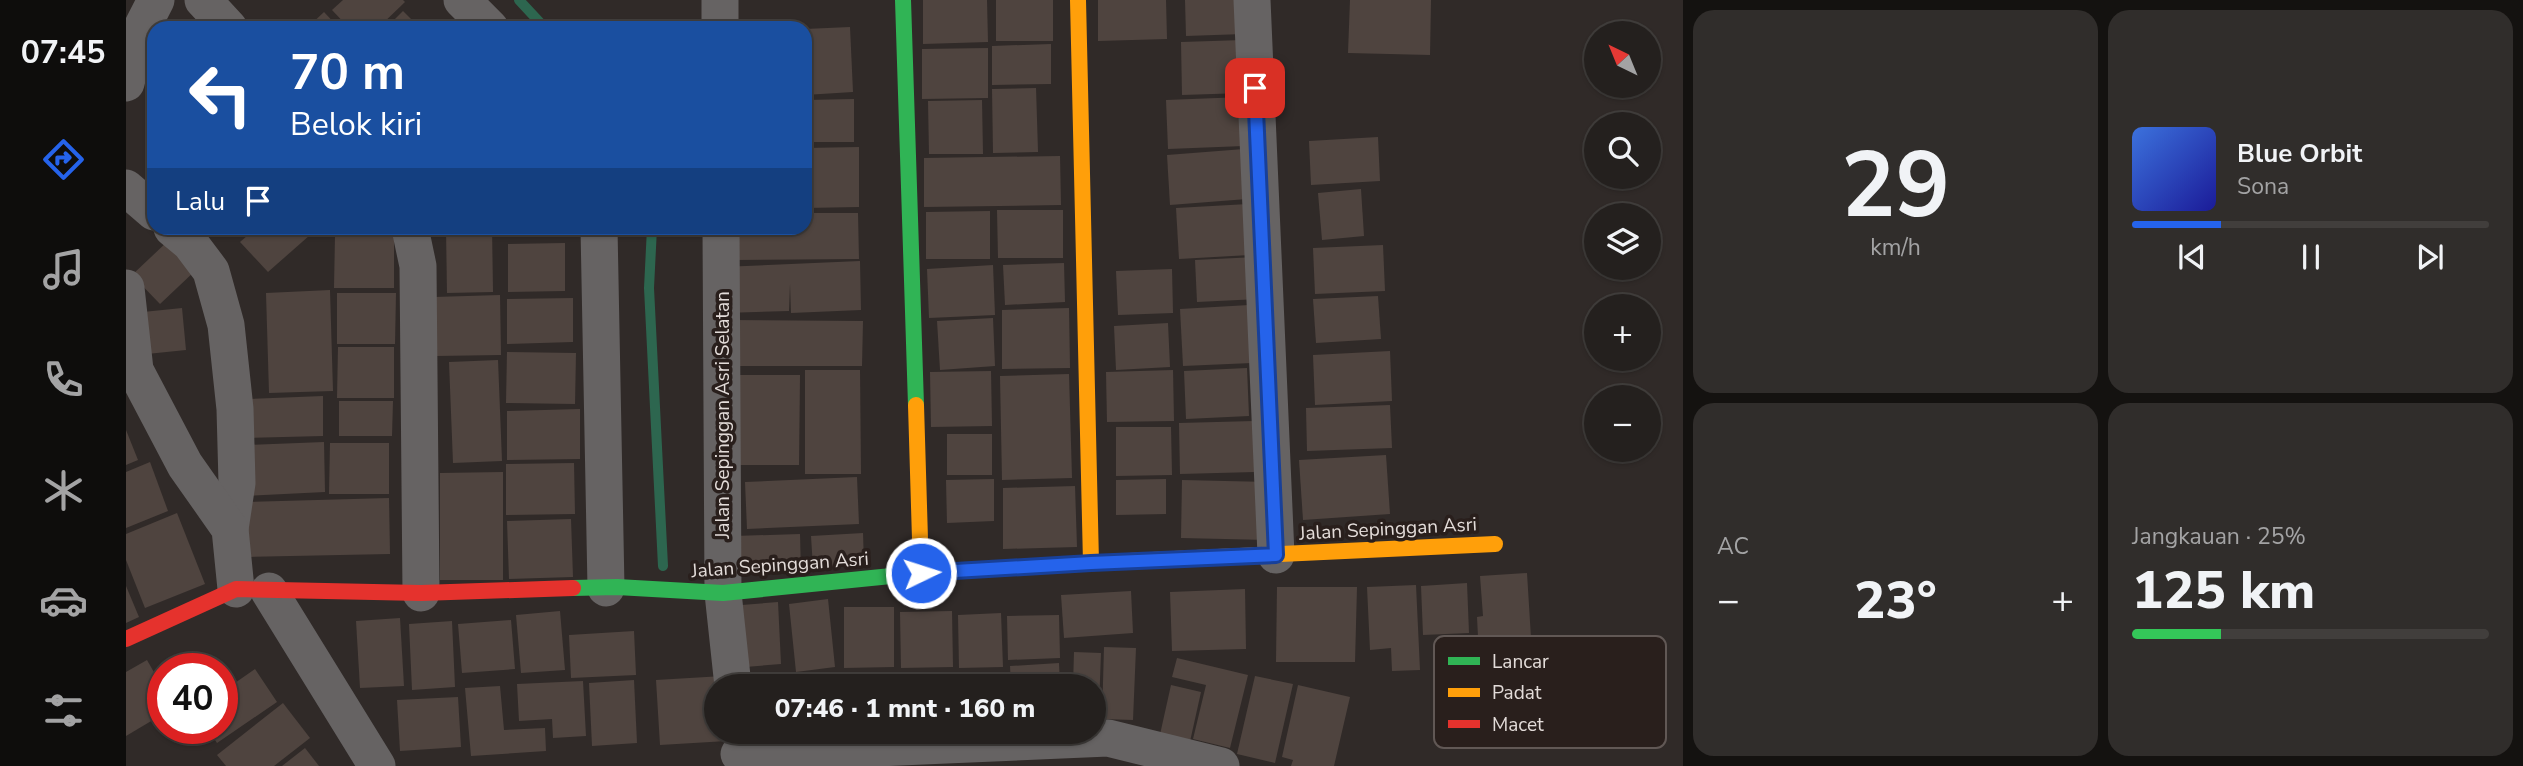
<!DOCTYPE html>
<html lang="id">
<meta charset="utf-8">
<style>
body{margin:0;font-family:"Nunito Sans",sans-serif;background:#302d2b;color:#f1f3f6;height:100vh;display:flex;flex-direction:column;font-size:26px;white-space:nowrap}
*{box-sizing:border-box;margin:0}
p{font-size:23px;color:#a3a3a4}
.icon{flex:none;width:38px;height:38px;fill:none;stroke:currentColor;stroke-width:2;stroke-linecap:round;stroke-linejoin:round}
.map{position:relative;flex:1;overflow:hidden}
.side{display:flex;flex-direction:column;gap:10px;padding:10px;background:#141210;width:840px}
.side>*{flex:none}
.top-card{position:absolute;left:21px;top:21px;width:665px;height:214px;border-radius:21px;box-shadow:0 2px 5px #0004,0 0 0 2px #413e3c;background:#1a4fa0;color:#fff;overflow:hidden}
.needle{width:46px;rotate:317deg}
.buttons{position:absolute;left:1458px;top:21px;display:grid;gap:14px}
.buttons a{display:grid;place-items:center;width:77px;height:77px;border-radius:50%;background:#24201e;box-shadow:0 2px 5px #0004,0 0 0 2px #413e3c;font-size:35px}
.speed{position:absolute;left:21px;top:653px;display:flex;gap:14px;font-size:35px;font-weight:700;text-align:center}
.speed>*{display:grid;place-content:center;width:91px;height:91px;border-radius:50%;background:#24201e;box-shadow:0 2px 5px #0004,0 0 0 2px #413e3c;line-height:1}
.speed .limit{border:10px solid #d22;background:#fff;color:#111}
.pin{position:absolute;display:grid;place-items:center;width:60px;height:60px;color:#fff;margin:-30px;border-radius:14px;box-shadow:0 4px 10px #0006}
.me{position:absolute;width:77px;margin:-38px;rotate:86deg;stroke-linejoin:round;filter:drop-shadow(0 0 5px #0008)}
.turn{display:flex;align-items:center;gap:24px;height:147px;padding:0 28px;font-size:32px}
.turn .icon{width:91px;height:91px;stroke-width:2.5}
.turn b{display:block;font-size:49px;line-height:60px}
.then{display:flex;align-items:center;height:66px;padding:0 28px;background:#0003;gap:14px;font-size:26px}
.big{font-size:52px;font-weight:800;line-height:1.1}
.side .tile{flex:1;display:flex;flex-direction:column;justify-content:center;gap:10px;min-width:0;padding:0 24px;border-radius:21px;background:#302d2b}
.side .dial{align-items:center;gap:0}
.dial b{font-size:91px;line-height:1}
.song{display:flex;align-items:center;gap:21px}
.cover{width:84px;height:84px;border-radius:10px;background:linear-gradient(135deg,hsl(220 70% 55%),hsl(240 70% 35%))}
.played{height:7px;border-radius:4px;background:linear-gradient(90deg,#2563eb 25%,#413e3c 25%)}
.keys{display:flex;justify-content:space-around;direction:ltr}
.heat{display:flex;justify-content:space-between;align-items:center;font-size:38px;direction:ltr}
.charge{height:10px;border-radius:5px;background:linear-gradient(90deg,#34c759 25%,#413e3c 0)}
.side .tiles{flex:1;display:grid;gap:10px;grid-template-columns:repeat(2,1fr)}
.trip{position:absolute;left:578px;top:674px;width:402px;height:70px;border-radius:35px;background:#24201e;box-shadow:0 2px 5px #0004,0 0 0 2px #413e3c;font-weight:800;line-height:70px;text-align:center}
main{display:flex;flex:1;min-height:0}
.tabs{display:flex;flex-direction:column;width:126px;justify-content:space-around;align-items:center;background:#0e0d0c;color:#a3a3a4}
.tabs .icon{width:49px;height:49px}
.tabs .current{color:#2563eb}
.tabs b{font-size:32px;color:#f1f3f6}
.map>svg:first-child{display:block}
</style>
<main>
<nav class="tabs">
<b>07:45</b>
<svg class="icon current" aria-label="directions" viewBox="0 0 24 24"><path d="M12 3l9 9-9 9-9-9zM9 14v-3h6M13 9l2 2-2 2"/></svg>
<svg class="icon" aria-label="music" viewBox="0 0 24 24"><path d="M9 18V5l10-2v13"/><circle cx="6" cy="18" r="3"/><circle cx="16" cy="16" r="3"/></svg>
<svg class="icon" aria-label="phone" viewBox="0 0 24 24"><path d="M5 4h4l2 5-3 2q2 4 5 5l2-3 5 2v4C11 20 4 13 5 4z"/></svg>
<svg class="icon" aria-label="climate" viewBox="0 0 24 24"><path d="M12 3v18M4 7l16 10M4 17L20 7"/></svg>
<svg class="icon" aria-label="car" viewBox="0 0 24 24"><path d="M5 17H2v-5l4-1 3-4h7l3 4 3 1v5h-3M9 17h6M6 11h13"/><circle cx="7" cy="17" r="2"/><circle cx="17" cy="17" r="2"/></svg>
<svg class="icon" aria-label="filters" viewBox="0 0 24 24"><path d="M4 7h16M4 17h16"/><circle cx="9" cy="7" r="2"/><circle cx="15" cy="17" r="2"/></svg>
</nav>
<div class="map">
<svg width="1557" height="766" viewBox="0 0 1557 766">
<rect width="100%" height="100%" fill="#302a28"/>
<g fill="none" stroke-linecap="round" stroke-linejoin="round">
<!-- stream -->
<g stroke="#2d664f" stroke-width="10">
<path d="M393,0L419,28"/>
<path d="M526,228L523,288L537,566"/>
</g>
</g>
<!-- building -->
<g fill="#4f443f">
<path d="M217,0H277L279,2L252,28H223L206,10Z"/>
<path d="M797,0H861L862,42L797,44Z"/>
<rect x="870" y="0" width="57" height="41"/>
<path d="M972,0H1040L1041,39L972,41Z"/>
<path d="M1059,0H1118V34L1060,36Z"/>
<path d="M1224,0H1305L1304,55L1222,53Z"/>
<path d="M277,11L294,28H260Z"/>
<path d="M198,12L213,28H181Z"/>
<path d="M724,27L727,92L679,95V29Z"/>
<path d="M1117,40L1118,93L1056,95L1055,42Z"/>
<path d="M925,44V84L866,85V46Z"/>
<path d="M862,48V98L796,99V49Z"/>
<path d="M910,88L912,152L867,153L866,89Z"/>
<path d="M1117,97L1118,146L1042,149L1040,100Z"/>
<path d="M728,99V142H679V100Z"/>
<path d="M856,100L857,154H803L802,101Z"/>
<path d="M1252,137L1254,181L1185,185L1183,141Z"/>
<path d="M733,147V207L679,208V148Z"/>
<path d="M1118,149L1121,199L1044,205L1041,155Z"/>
<path d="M934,156L935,205L798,207V158Z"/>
<path d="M1235,189L1238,236L1196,240L1192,193Z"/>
<path d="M1122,204L1124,255L1053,259L1050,208Z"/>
<path d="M871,210H937V258H872Z"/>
<path d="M864,211V259H800V212Z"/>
<path d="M679,213H732L733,259L609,260V228H679Z"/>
<path d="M130,228H192L142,272L114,242Z"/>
<path d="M320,228H366L367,292L321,293Z"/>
<path d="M385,228H442V235L385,236Z"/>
<path d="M268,235V288H208L209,236Z"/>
<path d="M42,241L70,270L34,304L6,275Z"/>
<path d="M439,243V291L382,292V244Z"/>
<path d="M1257,245L1259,291L1189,294L1187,248Z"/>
<path d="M1130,257L1133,299L1071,302L1069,260Z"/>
<path d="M734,261L735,310L665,313L664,284L663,311L598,313L596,267Z"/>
<path d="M938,263L939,302L879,305L877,265Z"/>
<path d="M867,265L869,315L803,318L801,269Z"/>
<path d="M1046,269L1047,313L992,315L990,271Z"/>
<path d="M204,290L207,391L143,393L140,293Z"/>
<path d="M211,293H270L269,344H211Z"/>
<path d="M374,295L375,355L310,356L308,297Z"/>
<path d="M1252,296L1255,339L1190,343L1187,299Z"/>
<path d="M447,298V342L381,344V299Z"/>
<path d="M1123,305L1126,363L1057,366L1054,309Z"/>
<path d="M56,308L60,350L21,354L17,312Z"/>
<path d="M943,308L944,368L876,369V310Z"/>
<path d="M867,318L869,366L814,370L811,321Z"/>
<path d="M600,320L737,321L736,366H599Z"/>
<path d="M1042,323L1044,367L990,370L988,326Z"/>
<path d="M212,347H268V398H211Z"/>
<path d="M1264,351L1266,401L1189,405L1187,355Z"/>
<path d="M381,352L450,353L449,404L380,403Z"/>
<path d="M372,360L376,461L327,463L323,362Z"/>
<path d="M1121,368L1123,416L1060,419L1058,371Z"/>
<path d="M679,370H734L735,474H679Z"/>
<path d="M1047,370L1048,421L981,422L980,372Z"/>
<path d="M865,371L866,426L805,427L804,372Z"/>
<path d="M943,374L946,478L876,480L874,376Z"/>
<path d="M607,375H674L673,465H606Z"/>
<path d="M197,396V436L122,438L121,399Z"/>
<path d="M213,401H267L266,436H213Z"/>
<path d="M1264,405L1266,448L1181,451L1180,408Z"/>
<path d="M454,409V459L381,460V411Z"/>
<path d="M1128,421L1129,472L1054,474L1053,423Z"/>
<path d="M990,427H1045L1046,475L990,476Z"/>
<path d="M0,430L12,460L0,465Z"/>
<rect x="821" y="434" width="45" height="41"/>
<path d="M198,442L199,492L120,496L118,445Z"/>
<path d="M204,443H263V494H203Z"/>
<path d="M1260,455L1264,514L1177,520L1173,460Z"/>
<path d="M24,462L42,511L0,528V472Z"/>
<path d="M448,463L449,514L380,515V464Z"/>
<path d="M377,472V580H314V473Z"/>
<path d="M731,477L733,524L621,529L619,482Z"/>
<path d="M868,479V521L821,523L820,480Z"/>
<path d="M1040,479V514L990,515V480Z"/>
<path d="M1056,480L1143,482L1142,540L1055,538Z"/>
<path d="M949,486L951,547L877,549V488Z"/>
<path d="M263,498L264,554L121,557L120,502Z"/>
<path d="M51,513L79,584L19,608L0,560V534Z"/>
<path d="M445,519L447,577L383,579L381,521Z"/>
<path d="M737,533L738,565L687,568L685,536Z"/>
<path d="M674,534L675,572L609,573L608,536Z"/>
<path d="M1401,573L1406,654L1353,657L1351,617L1357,616L1354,576Z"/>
<path d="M1341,583L1343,633L1297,635L1295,586Z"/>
<path d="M1290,585L1294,670L1266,671L1265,648L1244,650L1241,587Z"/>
<path d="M0,586L13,617L0,623Z"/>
<path d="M1151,587H1231L1229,662H1150Z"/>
<path d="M1119,589L1120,649L1046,651L1044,592Z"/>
<path d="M1005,591L1007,633L938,638L935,595Z"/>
<path d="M702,599L709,667L670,672L663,604Z"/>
<path d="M652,602L655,664L607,668L603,606Z"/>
<path d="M718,607H768V667L718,668Z"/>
<path d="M434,611L439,670L395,673L390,615Z"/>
<path d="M826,611L827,667L775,668L774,612Z"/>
<path d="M875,613L877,667L833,668L832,615Z"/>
<path d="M933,615L934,658L882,660L881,616Z"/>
<path d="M274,618L278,686L234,688L230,621Z"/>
<path d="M385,620L389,669L336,673L332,624Z"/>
<path d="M326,621L329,687L286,690L283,624Z"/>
<path d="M508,631L510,675L445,678L443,635Z"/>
<path d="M978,647L1010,648L1007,720L976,719Z"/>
<path d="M948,652L975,653L973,706H968V686H947Z"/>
<path d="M1051,658L1122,675L1104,748L1067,739L1080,685L1046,677Z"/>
<path d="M21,660L37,688V714L0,736V672Z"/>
<path d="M933,663L934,686H885L884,666Z"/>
<path d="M129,669L151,702L91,743L81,728H96V692Z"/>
<path d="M767,672V686H718L717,674Z"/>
<path d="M820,673V686H774V674Z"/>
<path d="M880,675L881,686H826L825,676Z"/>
<path d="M597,676L590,686V732H600L601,741L534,745L530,680Z"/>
<path d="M707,676L708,686H671L670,678Z"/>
<path d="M1129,676L1167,684L1149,763L1111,754Z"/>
<path d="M508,680L511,743L466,746L463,683Z"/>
<path d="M457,681L460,736L427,738L426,719L393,721L391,684Z"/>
<path d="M1045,685L1075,692L1061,755L1031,748Z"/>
<path d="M1172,685L1224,697L1208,766H1165L1167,760L1156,757Z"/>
<path d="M374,686L378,730L419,728L420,751L345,756L339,688Z"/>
<path d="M332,697L335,747L274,751L271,700Z"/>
<path d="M157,703L184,738L148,766H100L91,755Z"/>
<path d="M179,748L193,766H156Z"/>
</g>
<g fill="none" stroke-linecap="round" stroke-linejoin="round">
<!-- street -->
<g stroke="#666363" stroke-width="37">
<path d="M77,0L103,28"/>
<path d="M336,0L364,28"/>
<path d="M594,0V28"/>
<path d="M1126,0L1150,555"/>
<path d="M0,83L12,35L30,0"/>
<path d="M0,188L28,212"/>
<path d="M46,228L64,243L85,271L100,325L109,409L111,483L104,529"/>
<path d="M284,228L292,266L295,593"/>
<path d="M473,228L480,588"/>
<path d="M595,228L597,593L607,686"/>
<path d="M0,288L9,370L59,465L104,529L110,589"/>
<path d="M143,591L251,766"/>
<path d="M613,754L982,738L1095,766"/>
</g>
<!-- fast -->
<g stroke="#30b455" stroke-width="16">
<path d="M777,0L790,405"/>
<path d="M447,588L491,587L597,593L795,573L1004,561"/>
</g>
<!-- slow -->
<g stroke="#ff9f0a" stroke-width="16">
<path d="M952,0L965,563"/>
<path d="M790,405L795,573"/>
<path d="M1004,561L1369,544"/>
</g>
<!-- jam -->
<path stroke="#e5322d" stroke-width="16" d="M0,639L110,589L295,593L447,588"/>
</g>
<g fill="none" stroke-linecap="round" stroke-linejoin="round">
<!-- route casing -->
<g stroke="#184099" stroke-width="18">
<path id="route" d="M795,573L965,563L1150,555L1129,88"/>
</g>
<!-- route -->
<use href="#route" stroke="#2563eb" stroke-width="12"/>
</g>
<g text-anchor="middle" stroke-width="7" stroke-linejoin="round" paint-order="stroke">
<!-- street labels -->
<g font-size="19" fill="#e3dcd9" stroke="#291f1c">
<text transform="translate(596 415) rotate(-90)" y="7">Jalan Sepinggan Asri Selatan</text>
<text transform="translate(1262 528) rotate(-3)" y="7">Jalan Sepinggan Asri</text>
<text transform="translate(654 564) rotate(-4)" y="7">Jalan Sepinggan Asri</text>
</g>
</g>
<!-- legend -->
<rect x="1308" y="636" width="232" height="112" rx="10" fill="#291f1c" stroke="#615855" stroke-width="2"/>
<rect x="1322" y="657" width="32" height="8" fill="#30b455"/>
<rect x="1322" y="688" width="32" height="9" fill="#ff9f0a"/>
<rect x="1322" y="720" width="32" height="8" fill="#e5322d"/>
<g font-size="19" fill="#e3dcd9">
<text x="1366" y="668">Lancar</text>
<text x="1366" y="699">Padat</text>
<text x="1366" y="731">Macet</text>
</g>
</svg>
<div class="buttons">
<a><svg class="needle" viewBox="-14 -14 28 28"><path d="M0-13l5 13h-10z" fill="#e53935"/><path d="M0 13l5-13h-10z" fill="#a3a3a4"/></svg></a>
<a><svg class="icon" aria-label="search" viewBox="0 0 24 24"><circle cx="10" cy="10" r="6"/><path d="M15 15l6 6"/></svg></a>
<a><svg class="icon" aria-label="layers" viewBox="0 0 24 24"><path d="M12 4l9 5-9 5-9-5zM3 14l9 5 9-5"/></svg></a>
<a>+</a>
<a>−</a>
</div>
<div class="speed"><div class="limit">40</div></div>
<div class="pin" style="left:1129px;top:88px;background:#d93025"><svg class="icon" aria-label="arrive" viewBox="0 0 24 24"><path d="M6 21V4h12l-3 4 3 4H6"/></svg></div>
<svg class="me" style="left:795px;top:573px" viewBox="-20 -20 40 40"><circle r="17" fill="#2563eb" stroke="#fff" stroke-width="3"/><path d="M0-11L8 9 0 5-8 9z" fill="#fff"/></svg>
<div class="trip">07:46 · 1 mnt · 160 m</div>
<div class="top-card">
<div class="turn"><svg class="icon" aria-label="left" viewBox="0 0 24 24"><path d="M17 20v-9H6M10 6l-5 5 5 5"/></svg><div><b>70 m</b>Belok kiri</div></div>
<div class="then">Lalu<svg class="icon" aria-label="arrive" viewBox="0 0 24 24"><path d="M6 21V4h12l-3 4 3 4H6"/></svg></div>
</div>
</div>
<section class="side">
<div class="tiles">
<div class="tile dial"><b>29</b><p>km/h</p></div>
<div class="tile">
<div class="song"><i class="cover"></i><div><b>Blue Orbit</b><p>Sona</p></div></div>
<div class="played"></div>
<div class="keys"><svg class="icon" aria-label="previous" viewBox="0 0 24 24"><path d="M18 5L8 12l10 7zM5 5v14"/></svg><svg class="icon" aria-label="pause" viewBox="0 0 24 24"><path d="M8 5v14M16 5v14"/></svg><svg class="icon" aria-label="next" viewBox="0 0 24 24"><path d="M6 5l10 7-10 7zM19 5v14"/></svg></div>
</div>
<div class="tile"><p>AC</p>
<div class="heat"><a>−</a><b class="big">23°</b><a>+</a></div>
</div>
<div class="tile"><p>Jangkauan · 25%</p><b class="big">125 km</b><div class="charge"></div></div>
</div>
</section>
</main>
